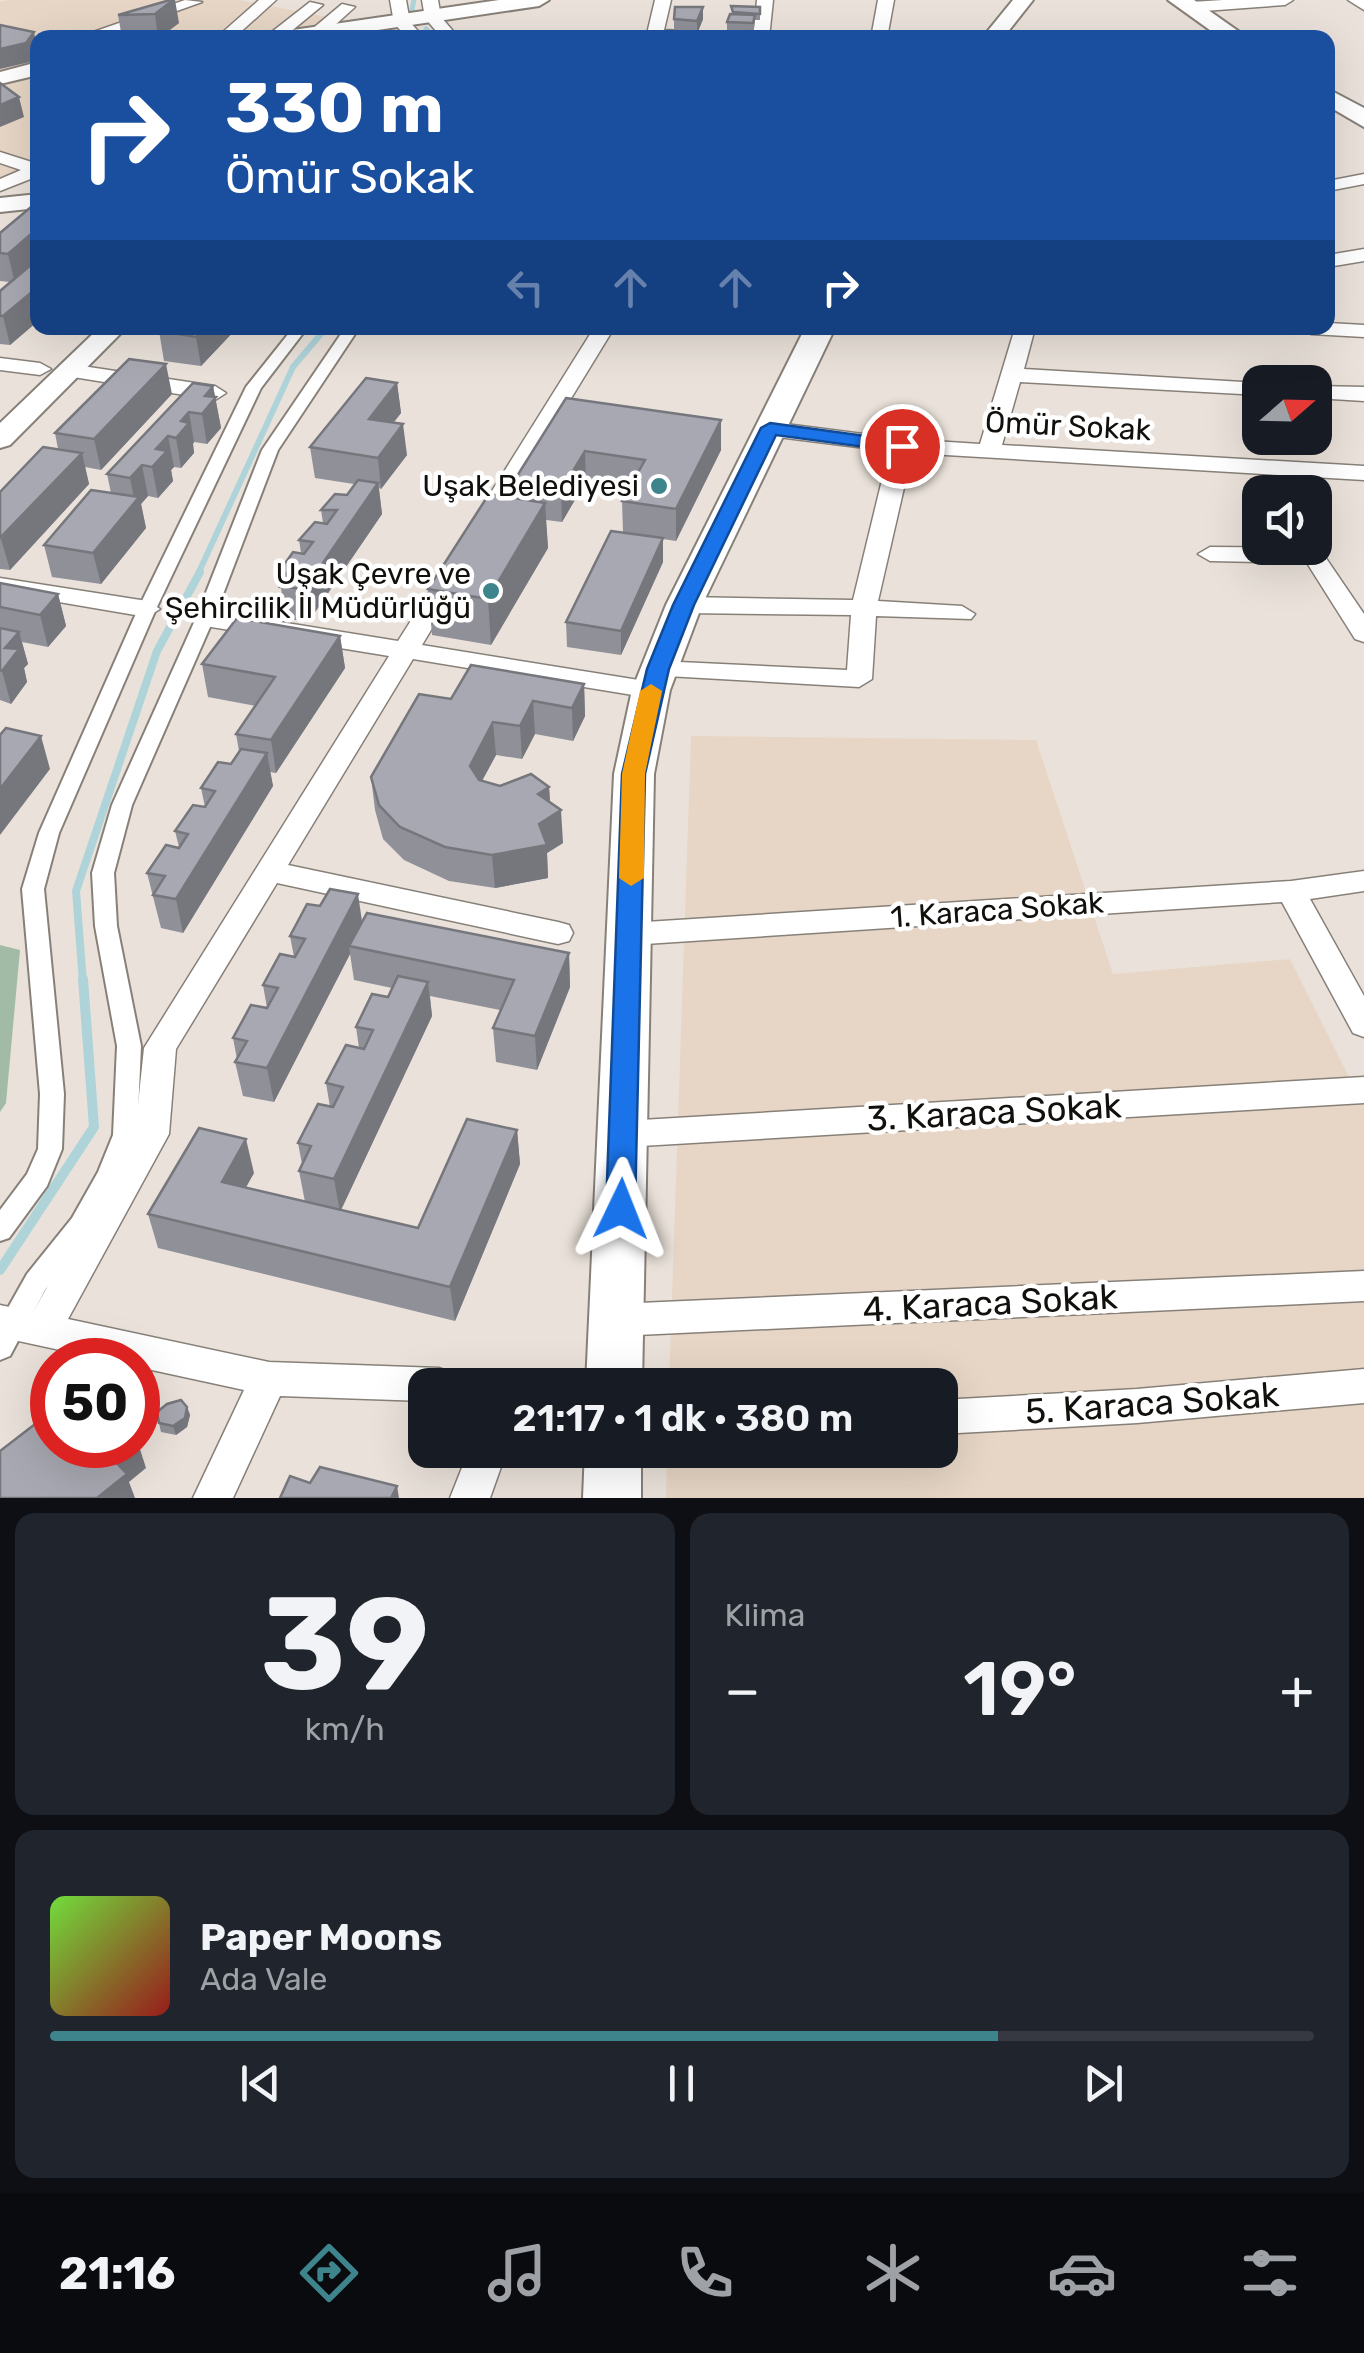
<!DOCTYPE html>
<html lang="tr">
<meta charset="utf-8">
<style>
body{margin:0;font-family:Rubik,sans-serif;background:#20242c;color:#f1f3f6;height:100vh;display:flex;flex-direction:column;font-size:38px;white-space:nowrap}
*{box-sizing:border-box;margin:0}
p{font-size:32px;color:#9ea1a6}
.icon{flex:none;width:55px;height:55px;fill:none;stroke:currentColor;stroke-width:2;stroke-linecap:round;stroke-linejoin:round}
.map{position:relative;height:1498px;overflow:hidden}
.panel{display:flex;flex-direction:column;gap:15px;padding:15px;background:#0d0f14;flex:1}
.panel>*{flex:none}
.guide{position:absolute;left:30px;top:30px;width:1305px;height:305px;border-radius:20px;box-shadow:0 10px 40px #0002;background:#1a4fa0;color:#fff;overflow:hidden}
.needle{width:65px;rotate:70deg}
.buttons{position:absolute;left:1242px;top:365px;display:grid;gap:20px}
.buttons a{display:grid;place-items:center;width:90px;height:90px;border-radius:20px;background:#171b24;box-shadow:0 10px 40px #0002;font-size:50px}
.speed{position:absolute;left:30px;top:1338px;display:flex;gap:20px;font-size:50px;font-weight:700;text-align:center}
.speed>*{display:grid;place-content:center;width:130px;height:130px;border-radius:50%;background:#171b24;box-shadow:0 10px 40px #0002;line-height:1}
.speed .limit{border:15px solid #d22;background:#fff;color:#111}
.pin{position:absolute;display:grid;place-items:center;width:85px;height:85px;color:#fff;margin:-42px;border:5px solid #fff;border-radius:50%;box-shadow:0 2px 10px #0007}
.me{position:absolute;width:110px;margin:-55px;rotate:2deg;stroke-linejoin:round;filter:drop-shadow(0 0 8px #0008)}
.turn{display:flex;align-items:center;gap:35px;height:210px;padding:0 30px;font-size:45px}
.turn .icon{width:130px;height:130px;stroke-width:2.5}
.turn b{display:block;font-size:70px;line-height:85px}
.lanes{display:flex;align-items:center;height:95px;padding:0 30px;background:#0003;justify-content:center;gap:50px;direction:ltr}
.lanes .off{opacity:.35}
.big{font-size:75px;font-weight:600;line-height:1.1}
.panel .card{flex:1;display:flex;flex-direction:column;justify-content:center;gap:15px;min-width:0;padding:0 35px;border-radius:20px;background:#20242c}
.panel .dial{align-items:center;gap:0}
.dial b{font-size:130px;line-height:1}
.song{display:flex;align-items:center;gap:30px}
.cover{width:120px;height:120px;border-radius:15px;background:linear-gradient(135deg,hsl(100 70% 55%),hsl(0 70% 35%))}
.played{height:10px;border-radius:5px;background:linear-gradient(90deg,#3d848d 75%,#363941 75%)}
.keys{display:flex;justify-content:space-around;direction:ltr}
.heat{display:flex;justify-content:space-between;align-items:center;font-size:55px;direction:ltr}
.panel .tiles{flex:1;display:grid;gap:15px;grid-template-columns:1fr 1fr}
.card:last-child{grid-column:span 2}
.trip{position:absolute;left:408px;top:1368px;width:550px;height:100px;border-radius:20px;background:#171b24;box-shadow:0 10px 40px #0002;font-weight:600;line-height:100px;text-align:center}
.dock{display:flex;height:160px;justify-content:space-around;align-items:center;background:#090b0e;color:#9ea1a6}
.dock .icon{width:70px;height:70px}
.dock .current{color:#3d848d}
.dock b{font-size:45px;color:#f1f3f6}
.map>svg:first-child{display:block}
</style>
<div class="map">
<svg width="1364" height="1498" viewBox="0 0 1364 1498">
<rect width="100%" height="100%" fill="#eae2da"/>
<!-- industrial -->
<g fill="#e7d6c5">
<path d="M8,0H240L403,32L404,37L38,38L37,166L0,182V2Z"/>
<path d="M691,736L1036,740L1113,974L1290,959L1364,1107V1498H666L667,1450H940V1385H669Z"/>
</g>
<!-- green -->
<path fill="#a1bba6" d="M0,945L20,950L6,1103L0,1112Z"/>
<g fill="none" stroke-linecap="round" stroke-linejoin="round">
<!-- stream-far3 -->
<g stroke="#aed4da" stroke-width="5">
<path d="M411,15L414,0"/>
<path d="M426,29L434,38"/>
</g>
<!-- stream-far2 -->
<path stroke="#aed4da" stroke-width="6" d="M198,574L293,367L326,328"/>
<!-- stream-far1 -->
<path stroke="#aed4da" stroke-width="8" d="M83,982L76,891L157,651L200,572"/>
<!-- stream -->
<path stroke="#aed4da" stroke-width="10" d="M0,1270L94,1127L83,979"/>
<!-- pedestrian casing -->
<g stroke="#878079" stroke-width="4">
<g id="pedestrian">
<path d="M293,328H307L261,388L156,609L59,833L44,889L64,1094L62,1149L47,1186L9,1238L0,1241V1210L27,1174L38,1149L40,1094L22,889L39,833L138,609L246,387Z"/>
<path d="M345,328H359L278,450L214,618L132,805L114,873L117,926L141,1046L137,1135L123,1175L90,1232L45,1290L10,1356L0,1360V1322L27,1274L72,1218L98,1172L113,1135L117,1046L95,926L92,873L112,805L196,618L262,450Z"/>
</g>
</g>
<!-- minor casing -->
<g stroke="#878079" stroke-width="3">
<g id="minor">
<path d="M185,0L202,2L101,38H76Z"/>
<path d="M259,0H276L234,38H216Z"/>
<path d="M390,0H406L410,22L424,38H407L394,23Z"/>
<path d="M422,0H438L441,17L459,38H442L425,18Z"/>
<path d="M655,0H671L664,30L723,33L731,38H646Z"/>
<path d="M757,0H773L769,38H753Z"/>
<path d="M878,0H894L887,38H871Z"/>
<path d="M1223,0H1293L1285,5L1191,12L1183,7L1191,2Z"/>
<path d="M1348,0H1364V10Z"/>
<path d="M310,2L323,5L283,38H264Z"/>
<path d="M342,4L355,7L323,36H311V30Z"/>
<path d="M0,152L38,164V176L0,191V179L21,170L0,163Z"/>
<path d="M1364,174V184L1328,191V181Z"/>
<path d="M1364,249V261L1328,267V255Z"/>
<path d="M1328,323L1364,325V337L1311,334L1301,328H1328Z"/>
<path d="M594,328H614L490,531H474L470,526Z"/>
<path d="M1015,328H1035L1024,369L1260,383V395L1020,382L1002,445L1364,466V480L912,453L878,601L962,606L975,614L971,619L876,616L872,679L859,687L649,675L645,669L649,663L658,661L847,670L851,615L684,613L671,605L684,597L853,600L889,451L770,436L759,429L770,422L902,439L980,444Z"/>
<path d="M0,358L40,363L51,369L40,375L0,370Z"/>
<path d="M69,364L215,386L226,393L215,400L61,375L58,370L61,365Z"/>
<path d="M1315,386L1364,387V401L1315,398Z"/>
<path d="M1315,542L1364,614V642L1355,639L1307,563L1210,561L1198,554L1210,547L1315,548Z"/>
<path d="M449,573L461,580L422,645L651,682L664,690L651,698L413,659L288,865L558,922L569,925L573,933L569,941L558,944L277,883L176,1049L169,1134L68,1319L269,1362L439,1368L452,1373L458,1385H425V1401L280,1396L233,1498H193L244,1390L138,1367V1360H106L0,1337V1305L33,1312L135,1133L144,1048L389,656L205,626L192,618L205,610L398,641L440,575Z"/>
<path d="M0,578L147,601L160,609L147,617L0,592Z"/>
<path d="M1364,871V891L1310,899L1364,996V1037L1353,1033L1282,902L630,945L619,942L615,934L619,926L630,923L1291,881Z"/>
<path d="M1364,1077V1103L624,1147L612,1143L607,1134L612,1125L624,1121Z"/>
<path d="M1364,1271V1301L616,1336L603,1331L598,1320L603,1309L616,1304Z"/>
<path d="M1364,1369V1403L1137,1423L940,1434V1400L1137,1389Z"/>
<path d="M469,1450H507L490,1498H450Z"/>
</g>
</g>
<!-- tertiary casing -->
<g stroke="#878079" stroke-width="4">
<g id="tertiary">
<path d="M499,0H549L539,6L324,38H269L279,32Z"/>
<path d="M1013,0H1033L1003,38H982Z"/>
<path d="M38,62V75L0,84V72Z"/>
<path d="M38,194V208L0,212V198Z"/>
<path d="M99,328H126L10,445L0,448V423Z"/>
</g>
</g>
<!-- secondary casing -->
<g stroke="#878079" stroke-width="4">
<g id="secondary">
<path d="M1168,0H1194L1248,38H1221Z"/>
<path d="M1328,89L1364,108V127L1328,106Z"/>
<path d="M805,328H835L702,605L670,690L654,774L642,1385H586L614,774L632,690L666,605Z"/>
<path d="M585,1450H641V1498H583Z"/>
</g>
</g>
<!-- pedestrian -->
<use href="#pedestrian" fill="#fff" fill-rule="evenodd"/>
<!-- minor -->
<use href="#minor" fill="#fff" fill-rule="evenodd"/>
<!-- tertiary -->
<use href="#tertiary" fill="#fff" fill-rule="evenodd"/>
<!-- secondary -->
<use href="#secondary" fill="#fff" fill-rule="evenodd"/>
</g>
<!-- wall -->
<g fill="#909099">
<path d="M170,0L179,23L160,38H122L118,15Z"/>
<path d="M731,6L760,7V20H755L753,36L727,34V22L732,14Z"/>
<path d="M674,19H703L697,34L674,31Z"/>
<path d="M38,203V321L10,345L0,344V291L10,282L0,281V233L36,208L35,205Z"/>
<path d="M237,328L201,366L164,361L159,331Z"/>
<path d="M397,383L401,413L393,423L407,455L381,489L379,488L382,514L309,621L285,619L279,572L301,553L299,540L323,523L321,510L347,495L354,484L315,478L310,447Z"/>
<path d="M213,386L221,428L207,444L194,442L193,444L194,453L181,468L174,467L171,470L173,481L158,498L148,496L141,504L146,528L101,584L52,577L44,545L111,493L107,474Z"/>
<path d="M172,394L101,470L85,467L89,484L10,570L0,569V492L58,449L55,433Z"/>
<path d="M566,398L721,450L676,541L663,539V562L621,655L567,647L566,622L623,532L622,501L629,488L586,481L562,522L546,520L548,548L491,645L432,635L428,589L513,498L512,484Z"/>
<path d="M0,583L58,594L66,626L48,647L22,642L28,664L24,668L27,682L11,704L0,700Z"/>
<path d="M340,636L345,668L276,773L270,772L273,786L183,933L161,928L147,873L179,847L175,831L205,807L201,788L231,764L239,751L236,734L256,706L208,697L202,664Z"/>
<path d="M584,684L585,716L573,741L535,734L522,759L496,755L482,781L500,786L549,787L550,802L563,843L547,853L548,878L495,888L449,881L404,860L383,839L375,810L371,777L451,699Z"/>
<path d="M362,922L569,953L570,987L537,1070L496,1062L493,1028L500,1010L430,996L432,1016L341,1210L418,1228L517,1130L520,1164L455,1321L158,1248L148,1214L254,1173L245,1188L305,1202L299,1171L302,1164L298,1143L330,1107L326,1083L359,1048L356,1027L388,997L392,988L354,980L350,954L274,1102L243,1096L235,1062L237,1059L233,1038L267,1008L263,985L294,957L290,936Z"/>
<path d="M187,1407L190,1415L187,1427L176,1435L161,1432L159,1423Z"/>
</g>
<!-- shaded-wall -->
<g fill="#76767d">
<path d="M173,0H175L179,23L158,38L155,14Z"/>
<path d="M703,7V19L697,34V21Z"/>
<path d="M34,32L38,51L30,62L0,69V49Z"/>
<path d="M19,97L24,117L0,127V105Z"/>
<path d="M38,228V262L15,283L8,254Z"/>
<path d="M38,287V321L10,345L3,316Z"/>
<path d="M205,328H237L201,366L196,337Z"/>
<path d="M166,364L172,394L101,470L94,439Z"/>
<path d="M397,383L401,413L373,449L369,419Z"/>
<path d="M213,386L221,428L207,444L202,414L205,396Z"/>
<path d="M189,412L194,442L193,444L194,453L181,468L176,438L181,421Z"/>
<path d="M721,420V450L676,541V509Z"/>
<path d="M403,424L407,455L381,489L378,458Z"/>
<path d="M168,436L174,467L171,470L173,481L158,498L152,467L156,449Z"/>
<path d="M585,451L586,481L562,522L561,491Z"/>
<path d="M82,453L89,484L10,570L1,539Z"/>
<path d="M142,465L148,496L141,504L146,528L101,584L93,553L135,503L130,478Z"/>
<path d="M378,483L382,514L309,621L305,589Z"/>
<path d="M545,503L548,548L491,645L488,599Z"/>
<path d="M663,538V562L621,655V631Z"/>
<path d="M58,594L66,626L48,647L40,615Z"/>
<path d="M19,632L28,664L24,668L27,682L11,704L2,671L5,648Z"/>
<path d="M340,636L345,668L276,773L271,740Z"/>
<path d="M584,684L585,716L573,741L572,708Z"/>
<path d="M533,701L535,734L522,759L520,726Z"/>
<path d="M493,722L496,755L472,799L470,766Z"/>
<path d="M41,736L50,769L0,835V789Z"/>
<path d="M267,753L273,786L183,933L176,899Z"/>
<path d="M549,787L551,816L561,810L563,843L547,853L548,878L495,888L492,855L538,794Z"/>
<path d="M358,894L363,928L349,946L350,954L274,1102L267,1068Z"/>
<path d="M569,953L570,987L537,1070L535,1036Z"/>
<path d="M428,982L432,1016L340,1212L334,1179Z"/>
<path d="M517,1130L520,1164L455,1321L450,1287Z"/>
<path d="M246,1139L254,1173L230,1216L222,1182Z"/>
<path d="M187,1407L190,1415L187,1427L176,1435L173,1426Z"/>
<path d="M138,1443L146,1468L129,1482L135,1498H97L110,1456L123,1445H138Z"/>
<path d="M397,1486L399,1498H391Z"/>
</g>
<!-- building -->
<g fill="#a8a8b2" stroke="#76767d" stroke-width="2.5">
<path d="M170,0H173L155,14L118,15Z"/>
<path d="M731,6L760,7V14L733,12Z"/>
<path d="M675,7H703L697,21L674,19Z"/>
<path d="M730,14L755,15L753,23L727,22Z"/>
<path d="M0,25L34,32L26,43L0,49Z"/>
<path d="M0,83L19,97L0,105Z"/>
<path d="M31,207L38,208V228L8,254L0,253V233Z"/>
<path d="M38,259V287L3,316H0V291Z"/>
<path d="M163,328H205L196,337L159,331Z"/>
<path d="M129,359L166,364L94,439L55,433Z"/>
<path d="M366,378L397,383L369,419L403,424L378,458L310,447Z"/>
<path d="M193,383L213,386L205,396L216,397L202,414L189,412L181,421L189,423L176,438L168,436L156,449L167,451L152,467L142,465L130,478L107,474Z"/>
<path d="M566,398L721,420L676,509L622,501L645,460L585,451L561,491L512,484Z"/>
<path d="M43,447L82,453L0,538V492Z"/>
<path d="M358,480L378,483L305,589L280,587L288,574L279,572L293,552L304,554L313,542L299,540L315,522L327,524L337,510H321L335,494L347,495Z"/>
<path d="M91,490L139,497L93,553L44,545Z"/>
<path d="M489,494L545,503L488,599L428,589Z"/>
<path d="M611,531L663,538L621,631L566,622Z"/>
<path d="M0,583L58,594L40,615L0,607Z"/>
<path d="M237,618L340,636L271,740L236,734L275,677L202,664Z"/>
<path d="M0,628L19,632L5,648L19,649L2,671L0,670Z"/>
<path d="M471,665L584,684L572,708L533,701L520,726L493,722L470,766L479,780L500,786L531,774L549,787L538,794L561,810L539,824L547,845L492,855L445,847L400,827L379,805L371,777L419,694L451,699Z"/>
<path d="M6,728L41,736L0,789V735Z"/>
<path d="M241,749L267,753L176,899L153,895L165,876L147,873L166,845L179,848L188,834L175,831L193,805L205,807L215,791L201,788L218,762L231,764Z"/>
<path d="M330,889L358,894L267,1068L235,1062L247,1041L233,1038L251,1005L267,1008L278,988L263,985L280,954L295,957L305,939L290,936L307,904L320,906Z"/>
<path d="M367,913L569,953L535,1036L493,1028L514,980L349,946Z"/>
<path d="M398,976L428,982L334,1179L299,1171L311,1146L298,1143L318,1104L333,1107L343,1087L326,1083L346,1045L364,1049L373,1030L356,1027L372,994L388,997Z"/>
<path d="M467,1119L517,1130L450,1287L148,1214L199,1128L246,1139L222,1182L418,1228Z"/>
<path d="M181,1400L187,1407L185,1418L173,1426L159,1423L157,1412L167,1404Z"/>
<path d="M52,1411V1445H123L110,1456L127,1474L97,1498H0V1451Z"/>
<path d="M320,1467L397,1486L391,1498H280L290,1476L310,1483Z"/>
</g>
<!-- route -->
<path fill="#1a73e8" stroke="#114b97" stroke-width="2.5" d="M770,423L902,441L912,446L902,452L776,435L694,605L669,669L645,774L635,1209L631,1217L621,1221L611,1217L606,1209L622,774L647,669L673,605L761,428Z"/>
<!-- slow -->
<path fill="#f59e0b" d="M651,684L662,691L645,774L644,878L631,886L619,878L622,774L640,691Z"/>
<!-- markers -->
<g fill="#3d848d" stroke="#fff" stroke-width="4">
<circle cx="659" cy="486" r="10"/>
<circle cx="491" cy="591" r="10"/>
</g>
<g text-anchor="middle" stroke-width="9" stroke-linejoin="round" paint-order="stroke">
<!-- street labels -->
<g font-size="30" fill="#12100d" stroke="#fff">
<text transform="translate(1068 426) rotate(3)" y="10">Ömür Sokak</text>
<text transform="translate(997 910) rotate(-4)" y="10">1. Karaca Sokak</text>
</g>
<!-- poi labels -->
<g font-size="30" fill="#12100d" stroke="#fff" text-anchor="end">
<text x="639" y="496">Uşak Belediyesi</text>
<text x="471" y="584">Uşak Çevre ve<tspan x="471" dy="34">Şehircilik İl Müdürlüğü</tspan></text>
</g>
<!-- near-street labels -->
<g font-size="35" fill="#12100d" stroke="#fff">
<text transform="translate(994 1112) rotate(-3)" y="12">3. Karaca Sokak</text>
<text transform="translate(990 1303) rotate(-3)" y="12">4. Karaca Sokak</text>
<text transform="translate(1152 1403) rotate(-4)" y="12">5. Karaca Sokak</text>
</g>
</g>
</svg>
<div class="buttons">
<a><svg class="needle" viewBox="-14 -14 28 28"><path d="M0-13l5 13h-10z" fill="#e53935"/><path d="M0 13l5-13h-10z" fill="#9ea1a6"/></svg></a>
<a><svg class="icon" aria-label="sound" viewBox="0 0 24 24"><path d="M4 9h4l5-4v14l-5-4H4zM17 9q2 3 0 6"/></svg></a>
</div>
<div class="speed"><div class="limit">50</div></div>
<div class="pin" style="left:902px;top:446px;background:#d93025"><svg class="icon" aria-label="arrive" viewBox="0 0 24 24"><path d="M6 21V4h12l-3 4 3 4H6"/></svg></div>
<svg class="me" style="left:621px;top:1209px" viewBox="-20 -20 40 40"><path d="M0-17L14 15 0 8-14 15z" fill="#1a73e8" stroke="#fff" stroke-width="4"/></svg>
<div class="trip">21:17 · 1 dk · 380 m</div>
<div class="guide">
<div class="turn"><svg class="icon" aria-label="right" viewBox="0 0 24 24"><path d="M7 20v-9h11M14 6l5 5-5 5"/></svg><div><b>330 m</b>Ömür Sokak</div></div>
<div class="lanes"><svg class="icon off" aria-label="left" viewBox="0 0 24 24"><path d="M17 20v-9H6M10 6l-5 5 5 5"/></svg><svg class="icon off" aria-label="ahead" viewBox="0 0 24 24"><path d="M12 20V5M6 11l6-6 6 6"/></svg><svg class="icon off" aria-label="ahead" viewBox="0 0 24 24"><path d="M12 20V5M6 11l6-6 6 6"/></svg><svg class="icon" aria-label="right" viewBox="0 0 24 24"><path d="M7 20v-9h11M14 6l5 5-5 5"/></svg></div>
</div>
</div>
<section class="panel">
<div class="tiles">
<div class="card dial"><b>39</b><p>km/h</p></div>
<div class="card"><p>Klima</p>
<div class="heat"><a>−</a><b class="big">19°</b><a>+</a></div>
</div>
<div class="card">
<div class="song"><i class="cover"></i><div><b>Paper Moons</b><p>Ada Vale</p></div></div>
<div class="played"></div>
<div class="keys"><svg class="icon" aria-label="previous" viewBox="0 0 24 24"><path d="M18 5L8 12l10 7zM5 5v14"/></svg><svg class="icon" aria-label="pause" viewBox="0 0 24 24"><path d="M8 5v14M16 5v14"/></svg><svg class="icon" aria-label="next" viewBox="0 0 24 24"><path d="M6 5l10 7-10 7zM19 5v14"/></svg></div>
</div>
</div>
</section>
<nav class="dock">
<b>21:16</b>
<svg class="icon current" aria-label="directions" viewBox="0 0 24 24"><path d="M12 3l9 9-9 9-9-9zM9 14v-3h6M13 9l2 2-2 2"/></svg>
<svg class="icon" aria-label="music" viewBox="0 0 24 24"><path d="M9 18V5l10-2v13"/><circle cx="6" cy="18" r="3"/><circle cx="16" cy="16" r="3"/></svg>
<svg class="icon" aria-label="phone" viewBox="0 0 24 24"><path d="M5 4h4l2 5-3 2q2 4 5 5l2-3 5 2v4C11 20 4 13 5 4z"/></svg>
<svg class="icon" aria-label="climate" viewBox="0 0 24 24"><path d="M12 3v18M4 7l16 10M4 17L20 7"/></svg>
<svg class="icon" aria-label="car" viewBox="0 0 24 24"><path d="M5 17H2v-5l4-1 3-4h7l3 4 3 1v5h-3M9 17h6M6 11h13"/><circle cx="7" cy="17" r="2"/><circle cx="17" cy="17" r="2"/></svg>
<svg class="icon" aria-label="filters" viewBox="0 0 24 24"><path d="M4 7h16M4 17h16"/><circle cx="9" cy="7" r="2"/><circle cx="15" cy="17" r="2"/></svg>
</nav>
